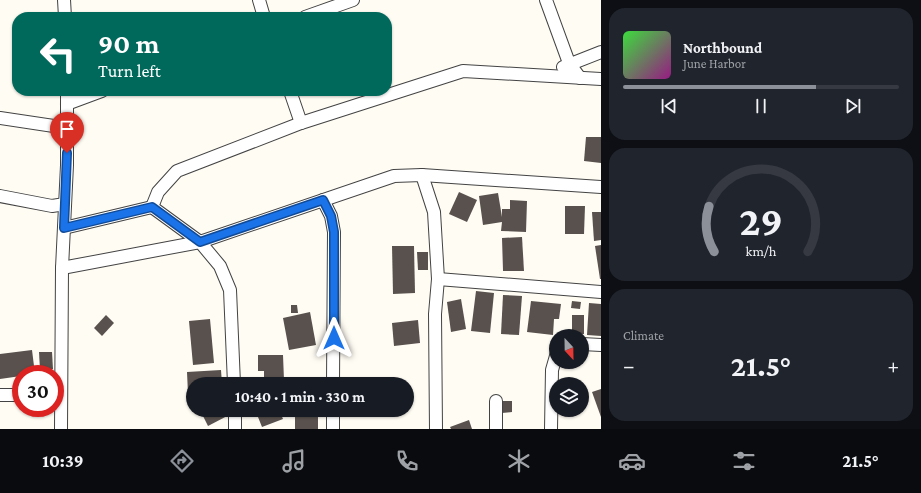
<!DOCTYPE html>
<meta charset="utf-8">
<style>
body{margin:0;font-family:"Crimson Pro",serif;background:#20242c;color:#f1f3f6;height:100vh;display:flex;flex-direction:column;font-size:15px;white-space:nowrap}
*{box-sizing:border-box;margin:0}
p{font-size:13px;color:#9ea1a6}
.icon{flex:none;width:22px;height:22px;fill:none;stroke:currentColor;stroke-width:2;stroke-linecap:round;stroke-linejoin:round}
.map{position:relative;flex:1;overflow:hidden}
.side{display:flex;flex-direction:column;gap:8px;padding:8px;background:#0d0f14;width:320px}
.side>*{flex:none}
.banner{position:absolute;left:12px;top:12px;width:380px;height:84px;border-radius:16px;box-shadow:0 1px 3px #0004;background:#00695c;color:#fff;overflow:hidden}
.needle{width:26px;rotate:158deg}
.fabs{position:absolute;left:549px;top:329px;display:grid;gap:8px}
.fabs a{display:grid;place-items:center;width:40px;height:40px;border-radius:50%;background:#171b24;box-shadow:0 1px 3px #0004;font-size:20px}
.speed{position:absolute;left:12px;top:365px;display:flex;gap:8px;font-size:20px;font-weight:700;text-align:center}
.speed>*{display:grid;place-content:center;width:52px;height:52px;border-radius:50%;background:#171b24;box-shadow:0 1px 3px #0004;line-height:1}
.speed .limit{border:6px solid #d22;background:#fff;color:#111}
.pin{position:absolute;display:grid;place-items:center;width:34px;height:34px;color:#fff;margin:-41px -17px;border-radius:50% 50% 50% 0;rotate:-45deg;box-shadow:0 0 4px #0007}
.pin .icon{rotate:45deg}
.me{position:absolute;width:44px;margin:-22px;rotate:0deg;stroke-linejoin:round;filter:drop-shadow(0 0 3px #0008)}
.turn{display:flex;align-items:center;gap:14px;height:84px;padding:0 20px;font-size:18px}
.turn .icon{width:52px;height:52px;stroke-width:2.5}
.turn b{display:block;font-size:28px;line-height:34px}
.big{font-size:30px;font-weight:700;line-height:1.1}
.side .widget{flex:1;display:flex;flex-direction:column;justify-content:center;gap:6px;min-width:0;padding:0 14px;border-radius:16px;background:#20242c}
.side .dial{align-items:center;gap:0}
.dial svg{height:104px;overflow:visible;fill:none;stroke:#363941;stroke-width:7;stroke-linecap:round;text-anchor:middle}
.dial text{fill:#f1f3f6;stroke:none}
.song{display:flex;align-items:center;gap:12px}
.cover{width:48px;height:48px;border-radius:6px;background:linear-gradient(135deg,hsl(120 70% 55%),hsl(310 70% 35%))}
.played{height:4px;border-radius:2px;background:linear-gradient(90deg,#8c9099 70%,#363941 70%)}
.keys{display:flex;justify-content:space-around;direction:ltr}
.heat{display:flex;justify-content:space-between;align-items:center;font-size:22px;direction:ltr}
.trip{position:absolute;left:186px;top:377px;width:228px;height:40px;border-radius:20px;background:#171b24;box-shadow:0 1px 3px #0004;font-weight:700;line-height:40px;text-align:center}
.tabs{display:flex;height:64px;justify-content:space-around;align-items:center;background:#090b0e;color:#9ea1a6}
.tabs .icon{width:28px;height:28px}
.tabs .selected{color:#8c9099}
.tabs b{font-size:18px;color:#f1f3f6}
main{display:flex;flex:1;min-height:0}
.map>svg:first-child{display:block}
</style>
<main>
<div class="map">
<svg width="601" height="429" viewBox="0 0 601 429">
<rect width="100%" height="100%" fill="#fffcf4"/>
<!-- building -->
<g fill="#59514d">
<path d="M586,137H601V163L584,161Z"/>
<path d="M459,192L477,200L467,222L449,214Z"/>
<path d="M498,193L502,217V209H510V200L527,201L526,232L501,231L502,222L483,225L479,196Z"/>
<path d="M565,206H585L584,234H565Z"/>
<path d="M592,212H601V240L594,241Z"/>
<path d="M522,237L524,271H503L502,238Z"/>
<path d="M601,245V279H600L595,246Z"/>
<path d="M392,246H414L415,293L393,294Z"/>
<path d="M417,252H428V270H418Z"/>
<path d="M476,291L494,293L490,333L471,331Z"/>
<path d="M503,295L522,296L519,335L501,334Z"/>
<path d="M461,299L466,329L451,332L447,302Z"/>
<path d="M531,301L561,304L559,319H554L553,335L527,332Z"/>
<path d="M572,301L581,302L580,309L571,308Z"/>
<path d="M589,303L601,304V336L587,335Z"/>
<path d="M291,305H297L298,313H291Z"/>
<path d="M310,312L316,345L289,350L283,318Z"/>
<path d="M106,315L114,323L102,336L94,328Z"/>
<rect x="572" y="315" width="12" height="19"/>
<path d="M210,319L214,363L193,365L189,321Z"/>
<path d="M418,320L420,343L394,346L392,323Z"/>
<path d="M32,350L35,374H21V376L0,379V354Z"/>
<path d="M39,352H52L53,369L40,370Z"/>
<path d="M258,355H283L284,380H264V371H258Z"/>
<path d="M221,370L222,384H193V394H188L187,372Z"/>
<path d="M36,371L47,372V374H36Z"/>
<path d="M601,389V417L592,392Z"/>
<path d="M502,401H512V412L502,413Z"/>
<path d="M200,410H229L231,414L208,426Z"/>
<path d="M263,410H279L283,419L262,427L256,412Z"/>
<path d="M318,410V429H295V411Z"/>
<path d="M469,420L472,429H451L450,427Z"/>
</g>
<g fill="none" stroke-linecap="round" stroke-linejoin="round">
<!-- minor casing -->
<g stroke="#434343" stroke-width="14">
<g id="minor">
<path d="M64,0L65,17"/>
<path d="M259,0L264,17"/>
<path d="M546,0L569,63L580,78"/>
<path d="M305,17L353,0"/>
<path d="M563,67L601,52"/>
<path d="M290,91L301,123"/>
<path d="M67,104L102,91"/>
<path d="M0,118L67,128"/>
<path d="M422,175L434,212L438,279L435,314L436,429"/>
<path d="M0,196L52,206L65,204"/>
<path d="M323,200L331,216L334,232L333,384"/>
<path d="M64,228L152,207"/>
<path d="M62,268L200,242L394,176L422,175L601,187"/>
<path d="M438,279L601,292"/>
<path d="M582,344L601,345"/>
<path d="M234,384L230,290L220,266L200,242L152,207L158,192L177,171L301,123L463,71L601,79"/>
<path d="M0,395H21"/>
<path d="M496,401V429"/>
<path d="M235,410V429"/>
<path d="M61,429L62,268L67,165V91"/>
<path d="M333,429V410"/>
<path d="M551,429L552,370L556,356"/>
</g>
</g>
<!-- minor -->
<use href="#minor" stroke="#fff" stroke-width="12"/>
</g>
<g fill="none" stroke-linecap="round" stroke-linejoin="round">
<!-- route casing -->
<g stroke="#114b97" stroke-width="10">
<path id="route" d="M67,153L64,228L152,207L200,242L323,200L331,216L334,232V338"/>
</g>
<!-- route -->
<use href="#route" stroke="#1a73e8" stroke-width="7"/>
</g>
</svg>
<div class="fabs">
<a><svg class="needle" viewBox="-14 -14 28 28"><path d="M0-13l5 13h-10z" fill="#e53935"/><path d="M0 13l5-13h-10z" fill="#9ea1a6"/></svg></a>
<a><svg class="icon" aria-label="layers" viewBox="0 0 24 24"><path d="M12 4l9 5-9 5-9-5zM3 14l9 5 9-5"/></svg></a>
</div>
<div class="speed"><div class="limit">30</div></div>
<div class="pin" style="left:67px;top:153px;background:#d93025"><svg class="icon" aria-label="arrive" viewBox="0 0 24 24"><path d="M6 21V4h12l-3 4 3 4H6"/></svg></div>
<svg class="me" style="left:334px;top:338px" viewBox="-20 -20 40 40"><path d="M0-17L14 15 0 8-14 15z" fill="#1a73e8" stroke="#fff" stroke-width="4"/></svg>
<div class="trip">10:40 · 1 min · 330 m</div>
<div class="banner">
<div class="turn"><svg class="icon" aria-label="left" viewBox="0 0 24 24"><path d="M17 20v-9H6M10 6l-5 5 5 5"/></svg><div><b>90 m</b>Turn left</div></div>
</div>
</div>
<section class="side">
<div class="widget">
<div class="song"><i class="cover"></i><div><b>Northbound</b><p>June Harbor</p></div></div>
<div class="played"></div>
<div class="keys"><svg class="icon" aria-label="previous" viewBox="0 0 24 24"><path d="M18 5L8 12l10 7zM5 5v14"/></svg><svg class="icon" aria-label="pause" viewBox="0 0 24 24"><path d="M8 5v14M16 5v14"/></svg><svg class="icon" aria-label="next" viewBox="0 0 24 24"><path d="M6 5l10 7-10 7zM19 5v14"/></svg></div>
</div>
<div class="widget dial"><svg viewBox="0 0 100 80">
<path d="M14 69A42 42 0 1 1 86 69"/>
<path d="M14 69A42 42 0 0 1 10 34" stroke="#8c9099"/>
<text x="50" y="56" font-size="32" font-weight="700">29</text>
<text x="50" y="72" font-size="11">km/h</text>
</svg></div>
<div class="widget"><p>Climate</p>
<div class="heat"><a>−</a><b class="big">21.5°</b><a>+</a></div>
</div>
</section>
</main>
<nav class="tabs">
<b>10:39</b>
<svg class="icon selected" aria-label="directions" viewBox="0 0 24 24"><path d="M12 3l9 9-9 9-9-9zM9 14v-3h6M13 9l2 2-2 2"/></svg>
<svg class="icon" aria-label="music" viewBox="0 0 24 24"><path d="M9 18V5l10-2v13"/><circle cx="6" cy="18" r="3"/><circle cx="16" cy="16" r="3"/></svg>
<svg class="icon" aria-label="phone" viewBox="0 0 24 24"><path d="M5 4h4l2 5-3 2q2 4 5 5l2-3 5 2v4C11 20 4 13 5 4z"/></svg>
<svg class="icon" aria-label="climate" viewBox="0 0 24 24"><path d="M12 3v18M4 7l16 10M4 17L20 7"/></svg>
<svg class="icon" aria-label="car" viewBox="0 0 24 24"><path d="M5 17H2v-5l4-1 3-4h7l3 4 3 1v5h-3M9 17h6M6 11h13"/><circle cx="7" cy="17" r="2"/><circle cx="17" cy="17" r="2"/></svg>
<svg class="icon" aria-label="filters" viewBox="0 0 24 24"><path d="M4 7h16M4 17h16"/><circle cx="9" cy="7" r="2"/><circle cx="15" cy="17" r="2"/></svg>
<b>21.5°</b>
</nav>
